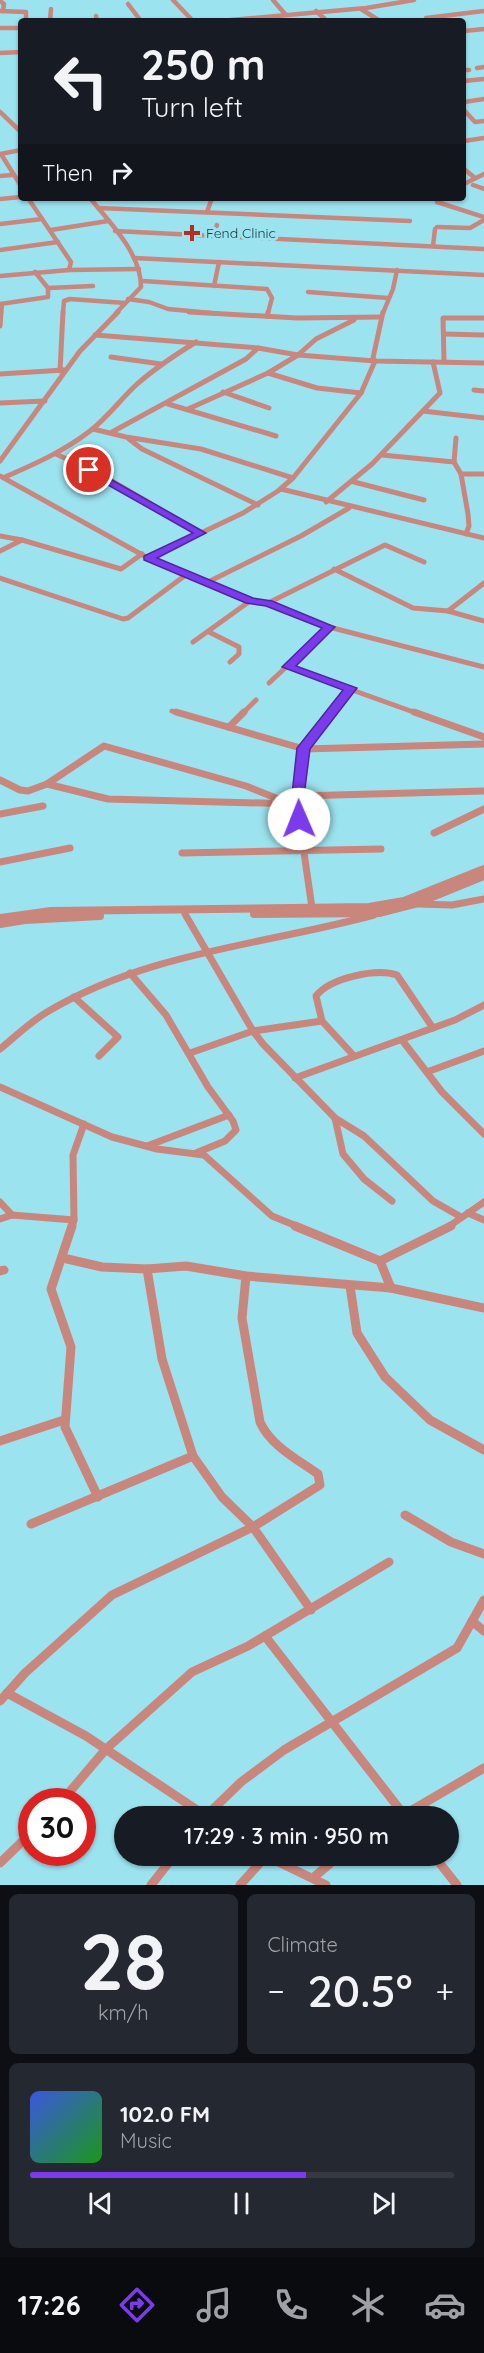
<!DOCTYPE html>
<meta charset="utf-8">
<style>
body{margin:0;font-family:Quicksand,sans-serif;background:#242831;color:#f1f3f6;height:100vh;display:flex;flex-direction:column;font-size:22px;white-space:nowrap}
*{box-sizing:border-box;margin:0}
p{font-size:20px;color:#9ea1a6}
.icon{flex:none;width:33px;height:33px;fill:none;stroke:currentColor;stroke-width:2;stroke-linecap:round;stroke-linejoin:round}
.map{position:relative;height:1885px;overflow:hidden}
.sheet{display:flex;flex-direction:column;gap:9px;padding:9px;background:#0d0f14;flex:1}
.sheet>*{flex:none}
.hud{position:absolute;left:18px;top:18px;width:448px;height:183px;border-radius:6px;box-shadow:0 2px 4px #0004;background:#171b24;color:#f1f3f6;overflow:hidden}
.speed{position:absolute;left:18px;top:1788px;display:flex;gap:12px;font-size:30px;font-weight:700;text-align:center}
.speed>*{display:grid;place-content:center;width:78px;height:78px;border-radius:50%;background:#171b24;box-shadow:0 2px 4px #0004;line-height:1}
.speed .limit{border:9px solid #d22;background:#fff;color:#111}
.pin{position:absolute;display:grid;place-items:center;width:51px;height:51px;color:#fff;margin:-26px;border:3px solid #fff;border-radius:50%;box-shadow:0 2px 6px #0007}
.me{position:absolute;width:66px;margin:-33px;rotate:359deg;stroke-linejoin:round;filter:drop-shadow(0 0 4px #0008)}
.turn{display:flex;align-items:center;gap:21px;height:126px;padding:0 24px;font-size:27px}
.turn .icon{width:78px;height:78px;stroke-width:2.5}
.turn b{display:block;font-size:42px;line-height:51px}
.then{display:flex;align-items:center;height:57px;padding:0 24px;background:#0003;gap:12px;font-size:22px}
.big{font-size:45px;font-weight:600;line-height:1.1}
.sheet .widget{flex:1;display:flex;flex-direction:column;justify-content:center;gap:9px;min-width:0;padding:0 21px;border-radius:9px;background:#242831}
.sheet .dial{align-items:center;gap:0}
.dial b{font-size:78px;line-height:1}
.song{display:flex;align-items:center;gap:18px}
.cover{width:72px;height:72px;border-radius:9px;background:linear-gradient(135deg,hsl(230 70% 55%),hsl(120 70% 35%))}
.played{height:6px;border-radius:3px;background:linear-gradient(90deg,#7c3aed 65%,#363941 65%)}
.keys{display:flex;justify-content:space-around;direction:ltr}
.heat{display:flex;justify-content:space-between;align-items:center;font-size:33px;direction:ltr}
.sheet .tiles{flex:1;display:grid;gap:9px;grid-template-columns:1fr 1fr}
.widget:last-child{grid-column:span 2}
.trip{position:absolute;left:114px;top:1806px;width:345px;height:60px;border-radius:30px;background:#171b24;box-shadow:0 2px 4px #0004;font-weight:600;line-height:60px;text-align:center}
.dock{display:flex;height:96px;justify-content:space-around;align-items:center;background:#090b0e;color:#9ea1a6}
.dock .icon{width:42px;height:42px}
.dock .selected{color:#7c3aed}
.dock b{font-size:27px;color:#f1f3f6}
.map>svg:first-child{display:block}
</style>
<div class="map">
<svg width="484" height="1885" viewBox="0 0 484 1885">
<rect width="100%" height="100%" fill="#9be3ef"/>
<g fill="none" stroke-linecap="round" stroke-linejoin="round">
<!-- minor-far3 -->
<g stroke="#c9867d" stroke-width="4.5">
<path d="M173,0L193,21"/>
<path d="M273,0L285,14"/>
<path d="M0,1L4,4L3,11"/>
<path d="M128,4L141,21"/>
<path d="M361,9L380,21"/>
<path d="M0,11L26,12V21"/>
<path d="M316,11L327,21"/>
<path d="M96,16L97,21"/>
<path d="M426,18L484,11"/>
<path d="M50,21L51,9"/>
<path d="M220,21L366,8L414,0"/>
<path d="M0,28H21"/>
<path d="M464,31L484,29"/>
<path d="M0,53L21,52"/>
<path d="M477,68L484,67"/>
<path d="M464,70H469"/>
<path d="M464,81L484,79"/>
<path d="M464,102L484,99"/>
<path d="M464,110L475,122L484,121"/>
<path d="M0,112L21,132"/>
<path d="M464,141L484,138"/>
<path d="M0,154L21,150"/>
<path d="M1,154L21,186"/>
<path d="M464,169L475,178"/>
<path d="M0,176L12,175"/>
<path d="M464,184L484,174"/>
<path d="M473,185L484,189"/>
<path d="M28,198L71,262L69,270"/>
<path d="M90,198C110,223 141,253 141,287L116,313"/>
<path d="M405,198H440"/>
<path d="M0,199L21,197"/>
<path d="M437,202L484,217"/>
<path d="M98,208L410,221"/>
<path d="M207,212L212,198"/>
<path d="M0,224L42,219"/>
<path d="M437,227L470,228L484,220"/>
<path d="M51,230L108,221"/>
<path d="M115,231L484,249"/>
<path d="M212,236L217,225"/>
<path d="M433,246L435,229"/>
<path d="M0,250L58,242"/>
<path d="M134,258L484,275"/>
<path d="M0,276L69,270L139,269"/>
<path d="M142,281L267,289L272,298L268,313"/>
<path d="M214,286L219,262"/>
<path d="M48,288L93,286"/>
<path d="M308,292L388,298"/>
<path d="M128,299L149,302L168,309L211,313"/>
<path d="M0,304L48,297V288L35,272"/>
<path d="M1,313L2,304"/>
<path d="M63,313L64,301L70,299L125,303"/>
<path d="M383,313L393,289L397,270"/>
</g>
<!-- minor-far2 -->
<g stroke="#c9867d" stroke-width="5">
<path d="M189,312L297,318L381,317"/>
<path d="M267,316L268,312"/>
<path d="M0,326L1,312"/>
<path d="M444,334L484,335"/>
<path d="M95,335L258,348L298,355L375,361L484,363"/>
<path d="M111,357L161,364"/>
<path d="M444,361L443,318H484"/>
<path d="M60,371L63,312"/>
<path d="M268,373L317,388L361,393"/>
<path d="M0,374L64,370"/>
<path d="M474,390L484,391"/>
<path d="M223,392L269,408"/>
<path d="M0,403L45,401"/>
<path d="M168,404L276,436"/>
<path d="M188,409L268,373L298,355L316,339L354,320"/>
<path d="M423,411L484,418"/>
<path d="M93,429L126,437L201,449L293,478"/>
<path d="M112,432L246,359L258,348"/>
<path d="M456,438L454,462L461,474L468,514L469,526L466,534"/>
<path d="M129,439L142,449L258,505"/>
<path d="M56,454L105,477L201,533"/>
<path d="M382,455L454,462"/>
<path d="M0,461L80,351L118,312"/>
<path d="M461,474H484"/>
<path d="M0,476L148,558L250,601L268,603L329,627L484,667"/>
<path d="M5,477C35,464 64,451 90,431C107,418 120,400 136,385C155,368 175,355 196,342"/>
<path d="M354,482L424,500"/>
<path d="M281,489L484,538"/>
<path d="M326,502L372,464L440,393L433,362"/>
<path d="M0,536L22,540L121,569L142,554"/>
<path d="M0,551L22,540"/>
<path d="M148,558L243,513L278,491L293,478L361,393L375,361L373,358L383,312"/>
<path d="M334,569L413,608L448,611L484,621"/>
<path d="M0,578L123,619L128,618L187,574"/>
<path d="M208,582L301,536L349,508"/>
<path d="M268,603L385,545L424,562"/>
<path d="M448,611L484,583"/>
<path d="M209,632L239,647V654L230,662"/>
<path d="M193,642L250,601"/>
<path d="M288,667L419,714"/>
<path d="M269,683L329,627"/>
<path d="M172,711L181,714"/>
<path d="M242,714L256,700"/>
<path d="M331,714L351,688"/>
</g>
<!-- minor-far1 -->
<g stroke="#c9867d" stroke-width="7">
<path d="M176,712L304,749L484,744"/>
<path d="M414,712L484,737"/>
<path d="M229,727L244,712"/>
<path d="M0,780L20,790L28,791L47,784L108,799L297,804"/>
<path d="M47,784L104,746L246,786L286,802"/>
<path d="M298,796L484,791"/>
<path d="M0,814L43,806"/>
<path d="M434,833L484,809"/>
<path d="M182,853L381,849"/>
<path d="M0,862L70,848"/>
<path d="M418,904L452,905L484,899"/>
<path d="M312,908L297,804L304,749L332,712"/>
<path d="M185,914L253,1031L263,1044L335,1118L364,1136L433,1201L461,1217"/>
<path d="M130,973L166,1015L208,1087L233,1121L236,1130L225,1141L196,1153"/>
<path d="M74,997L118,1037L99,1056"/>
<path d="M402,1040L442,1092L484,1134"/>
<path d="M0,1049C15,1037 30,1022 47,1012C148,952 263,945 374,915"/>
<path d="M190,1053L253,1031L322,1021"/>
<path d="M354,1056L322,1021L316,996C330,978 376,968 397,975L433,1028"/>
<path d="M427,1072L484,1051"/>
<path d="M295,1078L455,1020L484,1005"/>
<path d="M0,1087L112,1137L157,1149L204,1155L272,1216L299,1227"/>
<path d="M335,1118L343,1154L364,1179L392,1201"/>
<path d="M147,1146L229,1115"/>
<path d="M0,1202L12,1215"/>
<path d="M468,1213L484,1220"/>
<path d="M0,1219L12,1215L74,1220"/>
<path d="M72,1227L74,1220L73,1155L84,1124"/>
<path d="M448,1227L484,1202"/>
</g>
<!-- minor -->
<g stroke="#c9867d" stroke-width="9">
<path d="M72,1226L51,1289L71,1347L65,1427L98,1497"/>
<path d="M295,1226L380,1261L391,1288"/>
<path d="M63,1258L102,1267L147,1269L186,1266L246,1276L391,1288L484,1308"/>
<path d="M380,1261L451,1226"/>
<path d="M0,1271L4,1270"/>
<path d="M246,1276L242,1318L260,1422C271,1446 297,1459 318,1474L320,1485L253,1527L311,1610"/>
<path d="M350,1286L357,1333L385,1377L430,1420L484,1450"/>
<path d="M0,1441L64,1420"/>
<path d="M405,1515L451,1542L484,1554"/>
<path d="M31,1524L193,1456"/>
<path d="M472,1621L484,1631"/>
<path d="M265,1636L405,1816"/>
<path d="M7,1693L86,1736L206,1816"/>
<path d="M0,1701L25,1673L112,1595L253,1527L222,1497L193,1456L162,1359L147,1269"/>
<path d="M61,1802L106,1749L192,1672L248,1646L389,1562"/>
<path d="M206,1816L241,1782L284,1750L457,1648L484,1600"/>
<path d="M402,1816L484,1768"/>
<path d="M434,1856L457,1885"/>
<path d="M0,1863L32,1832"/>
<path d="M314,1877L339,1856"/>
<path d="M151,1885L174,1856"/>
<path d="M240,1885L266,1856L326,1885"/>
</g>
<!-- tertiary -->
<g stroke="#c9867d" stroke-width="8">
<path d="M254,914L380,913L415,904L484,876"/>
<path d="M0,918L51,911L369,907L404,901L484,869"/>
<path d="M0,924L25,920L100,916"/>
</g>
</g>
<!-- route -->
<path fill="#7c3aed" stroke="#51269a" stroke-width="1.5" d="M89,467L206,533L157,558L253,598L272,601L335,627L296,666L357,688L310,749L303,804L306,819L304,822H295L291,804L297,748L343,690L282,667L322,628L266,606L246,603L144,560V556L193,533L85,472V468Z"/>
<!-- markers -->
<path fill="#b92b24" stroke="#9be3ef" stroke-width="2" d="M189 224h6v6h6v6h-6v6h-6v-6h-6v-6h6z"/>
<g text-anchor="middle" stroke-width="6" stroke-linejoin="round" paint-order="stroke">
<!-- far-poi labels -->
<g font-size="14" fill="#1a383c" stroke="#9be3ef" text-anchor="start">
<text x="206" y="238">Fend Clinic</text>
</g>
</g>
</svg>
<div class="speed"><div class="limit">30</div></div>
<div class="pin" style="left:89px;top:470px;background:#d93025"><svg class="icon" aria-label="arrive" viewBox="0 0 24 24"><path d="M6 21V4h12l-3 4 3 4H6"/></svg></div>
<svg class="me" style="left:299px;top:819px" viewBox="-20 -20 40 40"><circle r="19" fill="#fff"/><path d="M0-13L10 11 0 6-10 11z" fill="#7c3aed"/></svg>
<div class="trip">17:29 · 3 min · 950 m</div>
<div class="hud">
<div class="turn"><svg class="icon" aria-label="left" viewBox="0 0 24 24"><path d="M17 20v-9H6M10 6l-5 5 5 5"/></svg><div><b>250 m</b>Turn left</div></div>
<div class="then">Then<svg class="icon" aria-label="right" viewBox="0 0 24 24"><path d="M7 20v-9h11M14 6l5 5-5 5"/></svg></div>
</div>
</div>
<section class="sheet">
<div class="tiles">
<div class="widget dial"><b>28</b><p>km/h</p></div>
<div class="widget"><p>Climate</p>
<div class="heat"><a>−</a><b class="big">20.5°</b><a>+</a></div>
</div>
<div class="widget">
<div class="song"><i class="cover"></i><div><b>102.0 FM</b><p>Music</p></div></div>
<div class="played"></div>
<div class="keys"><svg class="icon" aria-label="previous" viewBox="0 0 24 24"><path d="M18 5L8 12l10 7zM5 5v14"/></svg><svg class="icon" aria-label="pause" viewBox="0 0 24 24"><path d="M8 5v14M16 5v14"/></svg><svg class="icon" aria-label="next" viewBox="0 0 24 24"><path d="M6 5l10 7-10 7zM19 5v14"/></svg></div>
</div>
</div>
</section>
<nav class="dock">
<b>17:26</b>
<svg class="icon selected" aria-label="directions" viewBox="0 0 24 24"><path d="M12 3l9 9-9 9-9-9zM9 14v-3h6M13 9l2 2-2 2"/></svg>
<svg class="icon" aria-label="music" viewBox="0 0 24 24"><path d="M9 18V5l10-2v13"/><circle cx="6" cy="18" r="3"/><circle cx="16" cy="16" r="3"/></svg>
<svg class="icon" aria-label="phone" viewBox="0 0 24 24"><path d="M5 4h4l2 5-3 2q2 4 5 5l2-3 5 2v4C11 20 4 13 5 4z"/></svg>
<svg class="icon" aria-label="climate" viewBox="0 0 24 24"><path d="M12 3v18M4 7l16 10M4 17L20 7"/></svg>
<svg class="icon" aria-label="car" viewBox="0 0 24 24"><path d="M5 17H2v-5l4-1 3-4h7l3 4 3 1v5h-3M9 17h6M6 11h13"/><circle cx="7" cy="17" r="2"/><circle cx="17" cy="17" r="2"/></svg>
</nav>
